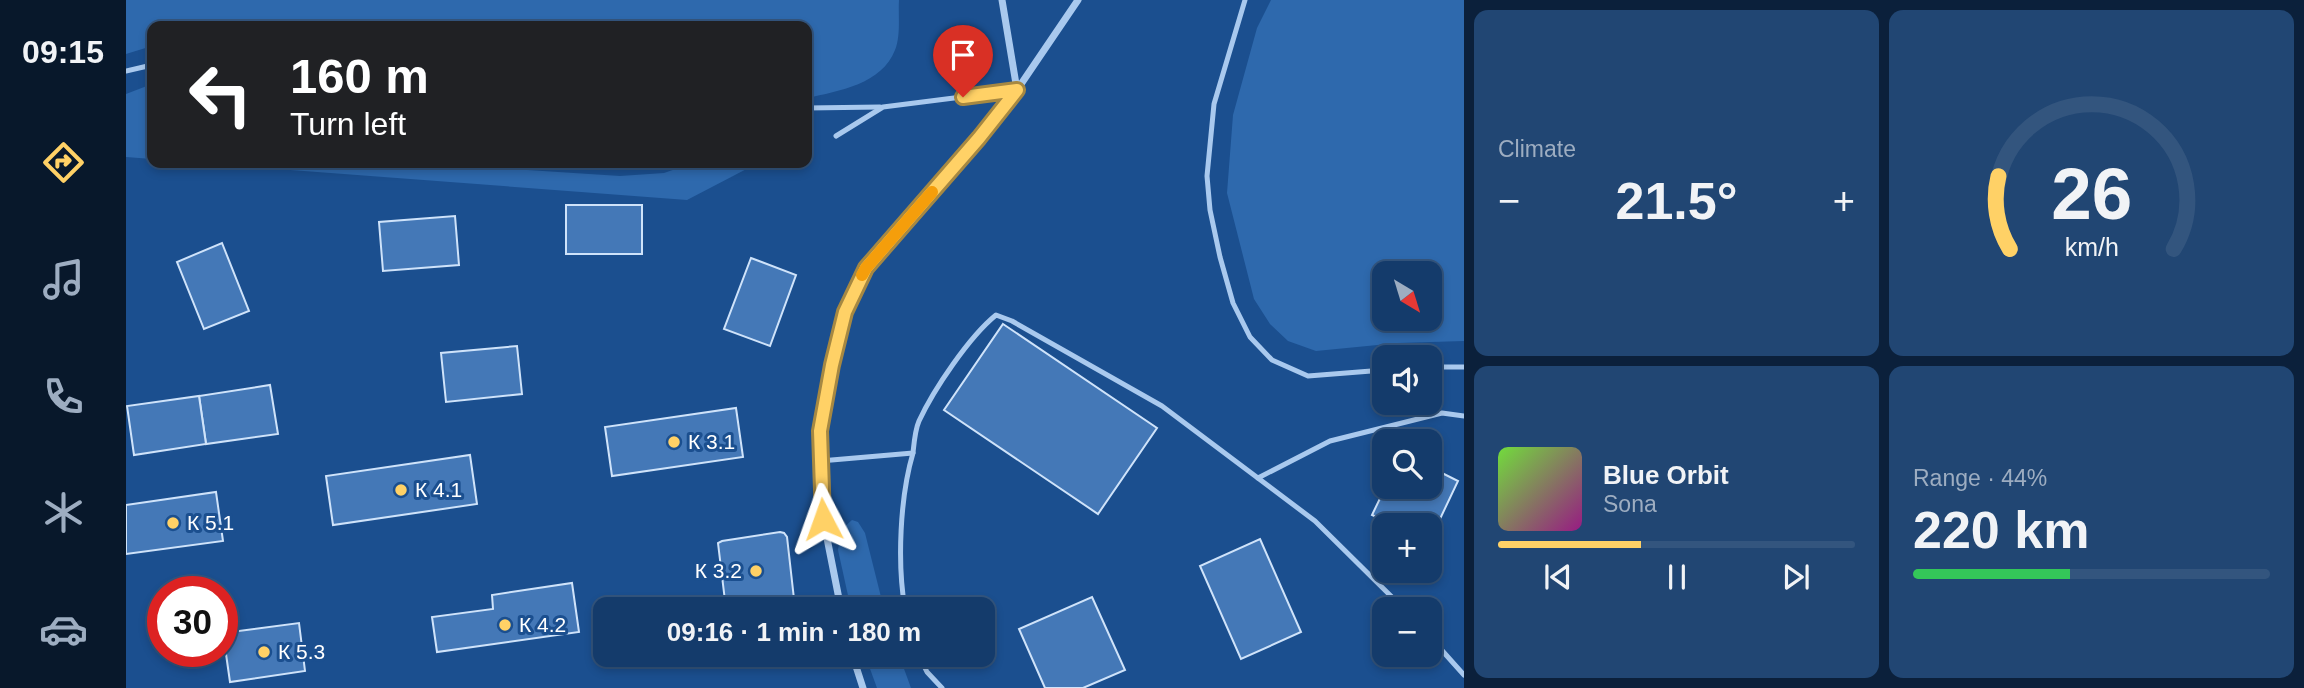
<!DOCTYPE html>
<meta charset="utf-8">
<style>
body{margin:0;font-family:Arial,sans-serif;background:#214673;color:#f1f3f6;height:100vh;display:flex;flex-direction:column;font-size:26px;white-space:nowrap}
*{box-sizing:border-box;margin:0}
p{font-size:23px;color:#9dadc1}
.icon{flex:none;width:38px;height:38px;fill:none;stroke:currentColor;stroke-width:2;stroke-linecap:round;stroke-linejoin:round}
.map{position:relative;flex:1;overflow:hidden}
.panel{display:flex;flex-direction:column;gap:10px;padding:10px;background:#0b203b;width:840px}
.panel>*{flex:none}
.hud{position:absolute;left:21px;top:21px;width:665px;height:147px;border-radius:14px;box-shadow:0 4px 10px #0003,0 0 0 2px #33557e;background:#202124;color:#fff;overflow:hidden}
.needle{width:46px;rotate:142deg}
.fabs{position:absolute;left:1246px;top:261px;display:grid;gap:14px}
.fabs a{display:grid;place-items:center;width:70px;height:70px;border-radius:14px;background:#143b6b;box-shadow:0 4px 10px #0003,0 0 0 2px #33557e;font-size:35px}
.speed{position:absolute;left:21px;top:576px;display:flex;gap:14px;font-size:35px;font-weight:700;text-align:center}
.speed>*{display:grid;place-content:center;width:91px;height:91px;border-radius:50%;background:#143b6b;box-shadow:0 4px 10px #0003,0 0 0 2px #33557e;line-height:1}
.speed .limit{border:10px solid #d22;background:#fff;color:#111}
.pin{position:absolute;display:grid;place-items:center;width:60px;height:60px;color:#fff;margin:-72px -30px;border-radius:50% 50% 50% 0;rotate:-45deg;box-shadow:0 0 7px #0007}
.pin .icon{rotate:45deg}
.me{position:absolute;width:77px;margin:-38px;rotate:356deg;stroke-linejoin:round;filter:drop-shadow(0 0 5px #0008)}
.turn{display:flex;align-items:center;gap:24px;height:147px;padding:0 28px;font-size:32px}
.turn .icon{width:91px;height:91px;stroke-width:2.5}
.turn b{display:block;font-size:49px;line-height:60px}
.big{font-size:52px;font-weight:700;line-height:1.1}
.panel .tile{flex:1;display:flex;flex-direction:column;justify-content:center;gap:10px;min-width:0;padding:0 24px;border-radius:14px;background:#214673}
.panel .dial{align-items:center;gap:0}
.dial svg{height:182px;overflow:visible;fill:none;stroke:#33557e;stroke-width:7;stroke-linecap:round;text-anchor:middle}
.dial text{fill:#f1f3f6;stroke:none}
.song{display:flex;align-items:center;gap:21px}
.cover{width:84px;height:84px;border-radius:10px;background:linear-gradient(135deg,hsl(100 70% 55%),hsl(310 70% 35%))}
.played{height:7px;border-radius:4px;background:linear-gradient(90deg,#ffd166 40%,#33557e 40%)}
.keys{display:flex;justify-content:space-around;direction:ltr}
.heat{display:flex;justify-content:space-between;align-items:center;font-size:38px;direction:ltr}
.charge{height:10px;border-radius:5px;background:linear-gradient(90deg,#34c759 44%,#33557e 0)}
.panel .tiles{flex:1;display:grid;gap:10px;grid-template-columns:repeat(2,1fr)}
.trip{position:absolute;left:467px;top:597px;width:402px;height:70px;border-radius:14px;background:#143b6b;box-shadow:0 4px 10px #0003,0 0 0 2px #33557e;font-weight:700;line-height:70px;text-align:center}
main{display:flex;flex:1;min-height:0}
.tabs{display:flex;flex-direction:column;width:126px;justify-content:space-around;align-items:center;background:#08182b;color:#9dadc1}
.tabs .icon{width:49px;height:49px}
.tabs .on{color:#ffd166}
.tabs b{font-size:32px;color:#f1f3f6}
.map>svg:first-child{display:block}
</style>
<main>
<nav class="tabs">
<b>09:15</b>
<svg class="icon on" aria-label="directions" viewBox="0 0 24 24"><path d="M12 3l9 9-9 9-9-9zM9 14v-3h6M13 9l2 2-2 2"/></svg>
<svg class="icon" aria-label="music" viewBox="0 0 24 24"><path d="M9 18V5l10-2v13"/><circle cx="6" cy="18" r="3"/><circle cx="16" cy="16" r="3"/></svg>
<svg class="icon" aria-label="phone" viewBox="0 0 24 24"><path d="M5 4h4l2 5-3 2q2 4 5 5l2-3 5 2v4C11 20 4 13 5 4z"/></svg>
<svg class="icon" aria-label="climate" viewBox="0 0 24 24"><path d="M12 3v18M4 7l16 10M4 17L20 7"/></svg>
<svg class="icon" aria-label="car" viewBox="0 0 24 24"><path d="M5 17H2v-5l4-1 3-4h7l3 4 3 1v5h-3M9 17h6M6 11h13"/><circle cx="7" cy="17" r="2"/><circle cx="17" cy="17" r="2"/></svg>
</nav>
<div class="map">
<svg width="1338" height="688" viewBox="0 0 1338 688">
<rect width="100%" height="100%" fill="#1b4f8f"/>
<!-- green -->
<g fill="#2e69ad" fill-rule="evenodd">
<path d="M0,0H773C772,15 775,35 769,50C756,84 713,91 681,98V26H26V46L0,54Z"/>
<path d="M1145,0H1338V341L1272,343L1190,351L1162,341L1144,324L1128,299L1101,193L1107,115L1131,28ZM1304,273V318H1258V273Z"/>
<path d="M26,84V159L0,157V94Z"/>
<path d="M73,163H291L494,176L538,173L567,163H632L561,200Z"/>
<path d="M726,520L732,522L739,533L758,609H725L712,550L715,530Z"/>
<path d="M739,655H773L785,688H751Z"/>
</g>
<!-- building -->
<g fill="#4478b7" stroke="#cfe3fa" stroke-width="2">
<rect x="440" y="205" width="76" height="49"/>
<path d="M329,216L333,265L257,271L253,222Z"/>
<path d="M96,243L123,311L78,329L51,262Z"/>
<path d="M625,258L670,275L644,346L598,329Z"/>
<path d="M877,324L1031,428L972,514L818,410Z"/>
<path d="M391,346L396,394L320,402L315,353Z"/>
<path d="M144,385L152,434L80,444L73,396Z"/>
<path d="M73,396L80,444L8,455L1,406Z"/>
<path d="M610,408L617,457L486,476L479,427Z"/>
<path d="M344,455L351,504L207,525L200,476Z"/>
<path d="M1304,467L1332,481L1304,540V525H1268L1246,515L1260,486H1304Z"/>
<path d="M90,492L97,541L0,554V505Z"/>
<path d="M654,532L658,533L661,537L668,599L613,609H600L592,543L596,541Z"/>
<path d="M1134,539L1175,632L1115,659L1074,566Z"/>
<path d="M446,583L453,632L311,652L306,617L367,609L366,595Z"/>
<path d="M966,597L999,670L957,688H919L893,629Z"/>
<path d="M173,623L179,671L104,682L97,633Z"/>
</g>
<g fill="none" stroke-linecap="round" stroke-linejoin="round">
<!-- lane -->
<g stroke="#a9c9ee" stroke-width="5">
<path d="M1119,0L1088,104L1081,176L1084,210L1094,257L1107,303L1124,337L1146,360L1182,376L1258,370"/>
<path d="M0,71L26,65"/>
<path d="M681,108L754,107"/>
<path d="M710,136L757,107L891,90"/>
<path d="M1304,367H1338"/>
<path d="M694,461L787,453C788,443 789,430 793,421C808,389 843,337 870,315L886,321L1036,406L1189,521L1278,609"/>
<path d="M1132,478L1204,441L1316,413L1338,416"/>
<path d="M779,609C771,563 774,497 787,453"/>
<path d="M1304,637L1338,675"/>
<path d="M792,654L801,672L816,688"/>
</g>
<!-- street -->
<g stroke="#a9c9ee" stroke-width="7">
<path d="M876,0L891,90"/>
<path d="M715,609L697,518L694,431L706,365L719,312L739,268L853,138L891,90L952,0"/>
<path d="M726,654L737,688"/>
</g>
</g>
<g fill="none" stroke-linecap="round" stroke-linejoin="round">
<!-- route casing -->
<g stroke="#a68842" stroke-width="18">
<path id="route" d="M697,519L694,431L706,365L719,312L740,268L853,138L891,90L837,97"/>
</g>
<!-- route -->
<use href="#route" stroke="#ffd166" stroke-width="12"/>
<!-- slow -->
<path stroke="#f59e0b" stroke-width="12" d="M736,275L740,268L806,192"/>
</g>
<!-- markers -->
<g fill="#ffd166" stroke="#1b4f8f" stroke-width="2.5">
<circle cx="548" cy="442" r="7"/>
<circle cx="275" cy="490" r="7"/>
<circle cx="47" cy="523" r="7"/>
<circle cx="630" cy="571" r="7"/>
<circle cx="379" cy="625" r="7"/>
<circle cx="138" cy="652" r="7"/>
</g>
<g text-anchor="middle" stroke-width="6" stroke-linejoin="round" paint-order="stroke">
<!-- poi labels -->
<g font-size="21" fill="#fff" stroke="#1b4f8f" text-anchor="start">
<text x="562" y="449">К 3.1</text>
<text x="289" y="497">К 4.1</text>
<text x="61" y="530">К 5.1</text>
<text x="616" y="578" text-anchor="end">К 3.2</text>
<text x="393" y="632">К 4.2</text>
<text x="152" y="659">К 5.3</text>
</g>
</g>
</svg>
<div class="fabs">
<a><svg class="needle" viewBox="-14 -14 28 28"><path d="M0-13l5 13h-10z" fill="#e53935"/><path d="M0 13l5-13h-10z" fill="#9dadc1"/></svg></a>
<a><svg class="icon" aria-label="sound" viewBox="0 0 24 24"><path d="M4 9h4l5-4v14l-5-4H4zM17 9q2 3 0 6"/></svg></a>
<a><svg class="icon" aria-label="search" viewBox="0 0 24 24"><circle cx="10" cy="10" r="6"/><path d="M15 15l6 6"/></svg></a>
<a>+</a>
<a>−</a>
</div>
<div class="speed"><div class="limit">30</div></div>
<div class="pin" style="left:837px;top:97px;background:#d93025"><svg class="icon" aria-label="arrive" viewBox="0 0 24 24"><path d="M6 21V4h12l-3 4 3 4H6"/></svg></div>
<svg class="me" style="left:697px;top:519px" viewBox="-20 -20 40 40"><path d="M0-17L14 15 0 8-14 15z" fill="#ffd166" stroke="#fff" stroke-width="4"/></svg>
<div class="trip">09:16 · 1 min · 180 m</div>
<div class="hud">
<div class="turn"><svg class="icon" aria-label="left" viewBox="0 0 24 24"><path d="M17 20v-9H6M10 6l-5 5 5 5"/></svg><div><b>160 m</b>Turn left</div></div>
</div>
</div>
<section class="panel">
<div class="tiles">
<div class="tile"><p>Climate</p>
<div class="heat"><a>−</a><b class="big">21.5°</b><a>+</a></div>
</div>
<div class="tile dial"><svg viewBox="0 0 100 80">
<path d="M14 69A42 42 0 1 1 86 69"/>
<path d="M14 69A42 42 0 0 1 9 37" stroke="#ffd166"/>
<text x="50" y="56" font-size="32" font-weight="700">26</text>
<text x="50" y="72" font-size="11">km/h</text>
</svg></div>
<div class="tile">
<div class="song"><i class="cover"></i><div><b>Blue Orbit</b><p>Sona</p></div></div>
<div class="played"></div>
<div class="keys"><svg class="icon" aria-label="previous" viewBox="0 0 24 24"><path d="M18 5L8 12l10 7zM5 5v14"/></svg><svg class="icon" aria-label="pause" viewBox="0 0 24 24"><path d="M8 5v14M16 5v14"/></svg><svg class="icon" aria-label="next" viewBox="0 0 24 24"><path d="M6 5l10 7-10 7zM19 5v14"/></svg></div>
</div>
<div class="tile"><p>Range · 44%</p><b class="big">220 km</b><div class="charge"></div></div>
</div>
</section>
</main>
